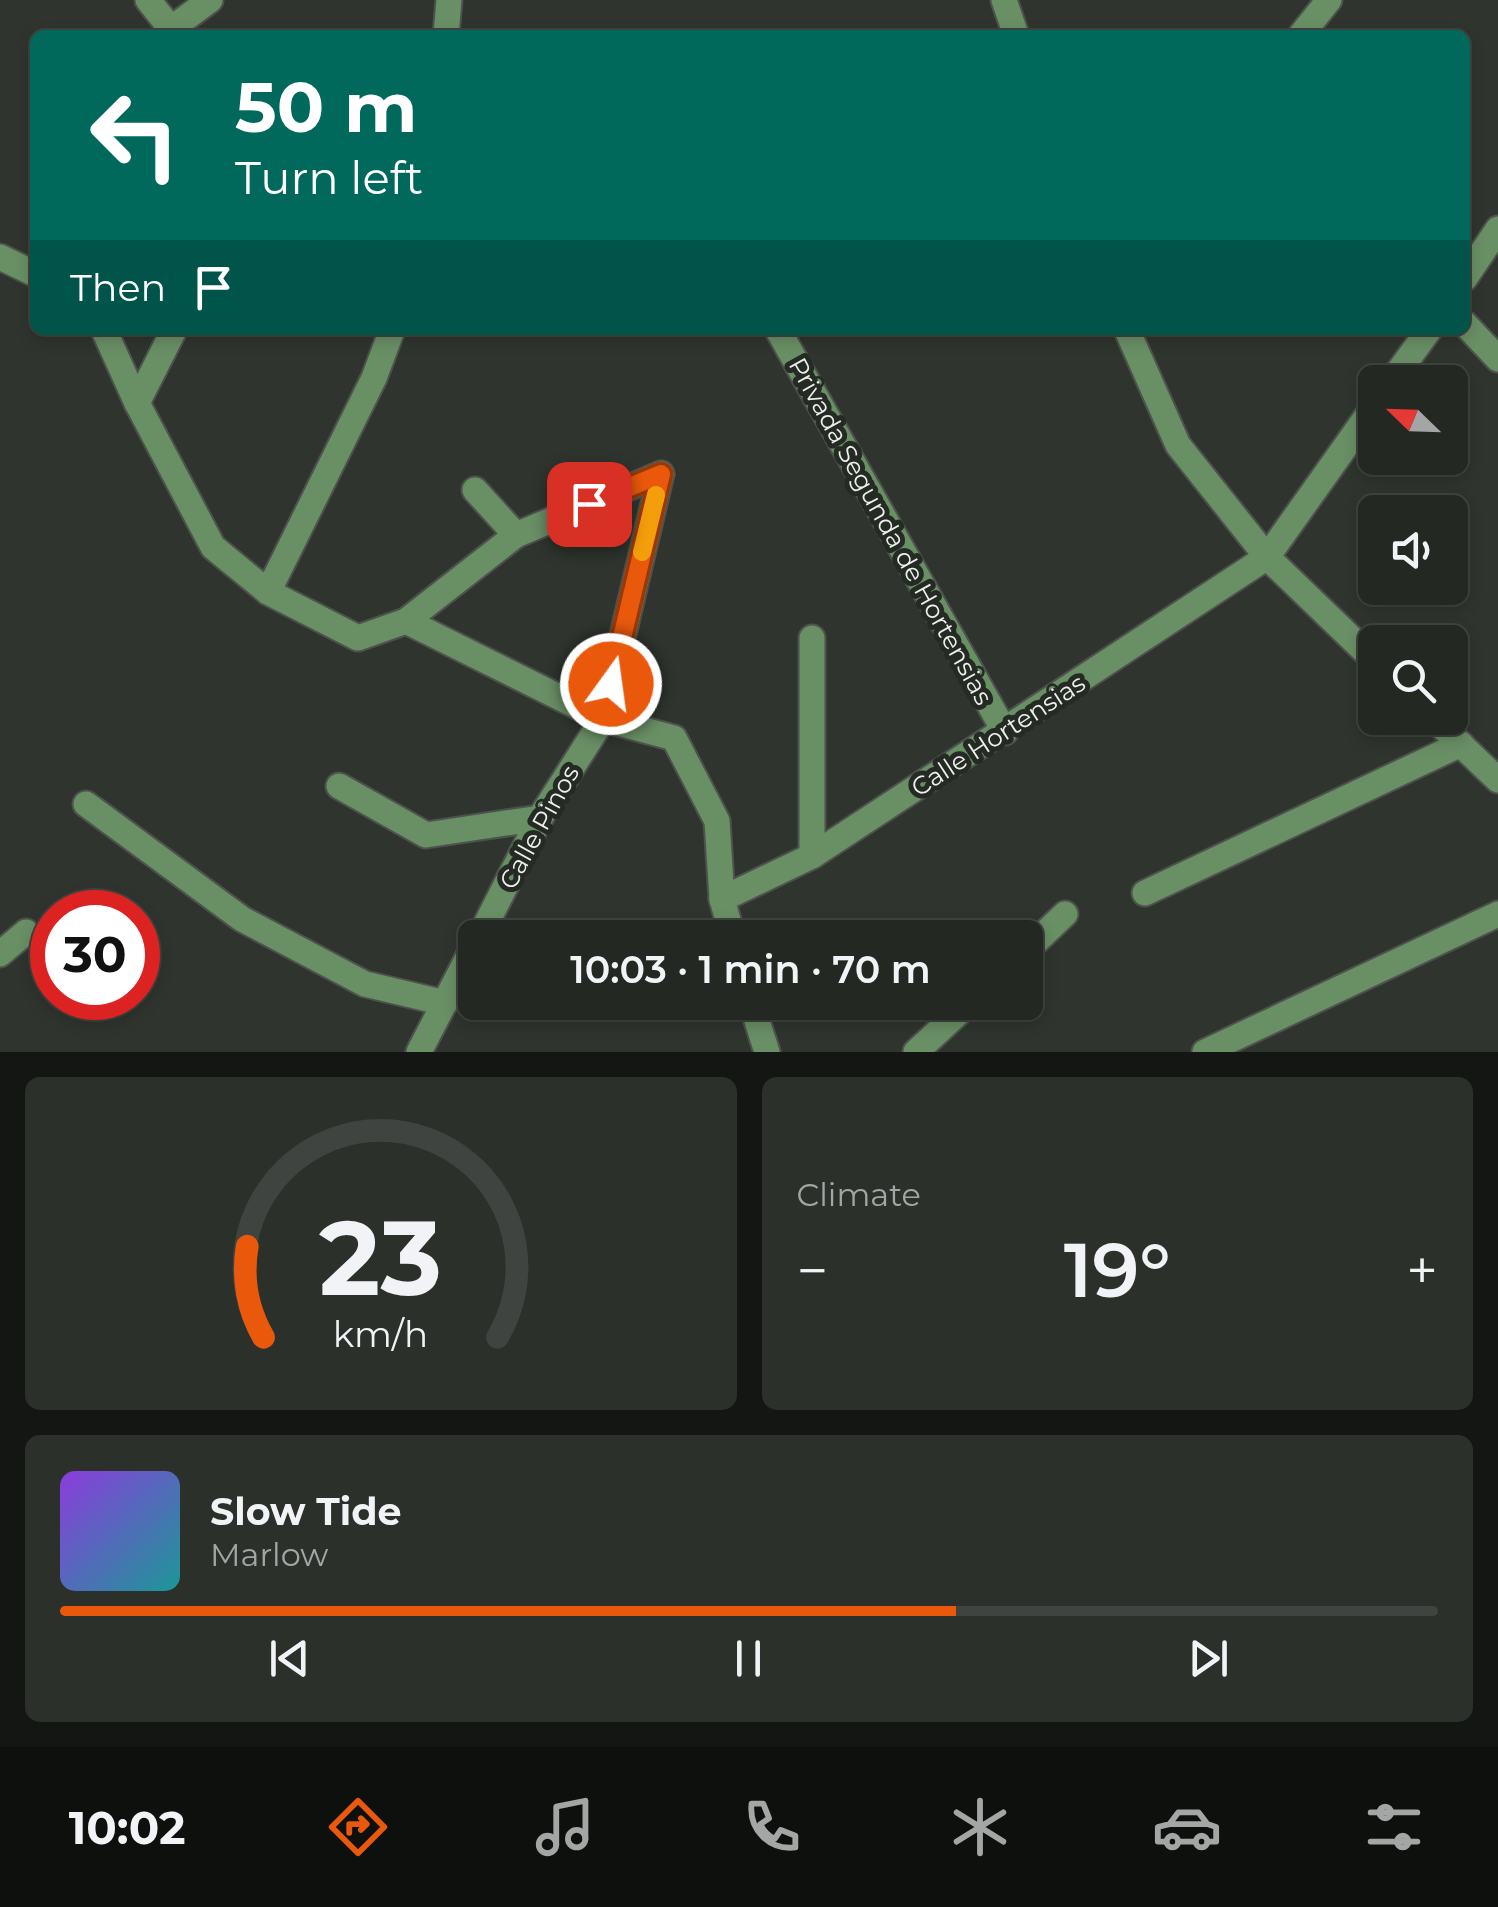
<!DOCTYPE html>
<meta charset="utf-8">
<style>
body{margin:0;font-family:Montserrat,sans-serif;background:#2b302a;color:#f1f3f6;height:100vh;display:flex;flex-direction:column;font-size:38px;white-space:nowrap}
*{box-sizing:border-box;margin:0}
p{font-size:32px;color:#a3a6a5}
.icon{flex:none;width:55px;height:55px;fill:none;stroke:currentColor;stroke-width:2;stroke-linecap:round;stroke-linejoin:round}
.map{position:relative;height:1052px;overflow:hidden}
.panel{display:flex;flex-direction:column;gap:25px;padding:25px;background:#131613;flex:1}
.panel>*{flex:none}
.banner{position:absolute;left:30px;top:30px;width:1440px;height:305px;border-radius:15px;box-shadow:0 5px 15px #0003,0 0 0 2px #404440;background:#00695c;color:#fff;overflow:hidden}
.needle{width:65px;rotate:293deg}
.controls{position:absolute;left:1358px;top:365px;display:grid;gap:20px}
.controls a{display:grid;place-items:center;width:110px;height:110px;border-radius:15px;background:#232822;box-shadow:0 5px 15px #0003,0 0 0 2px #404440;font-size:50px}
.speed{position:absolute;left:30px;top:890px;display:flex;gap:20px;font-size:50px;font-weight:700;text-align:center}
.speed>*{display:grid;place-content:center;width:130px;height:130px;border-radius:50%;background:#232822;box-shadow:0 5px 15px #0003,0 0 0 2px #404440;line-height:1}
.speed .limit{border:15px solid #d22;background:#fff;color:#111}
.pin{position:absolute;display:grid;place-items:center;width:85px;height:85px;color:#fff;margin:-42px;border-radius:20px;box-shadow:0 5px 15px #0006}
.me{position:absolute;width:110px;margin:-55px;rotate:14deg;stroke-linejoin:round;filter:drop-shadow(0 0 8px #0008)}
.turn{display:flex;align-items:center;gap:35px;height:210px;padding:0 40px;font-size:45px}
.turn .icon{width:130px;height:130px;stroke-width:2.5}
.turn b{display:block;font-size:70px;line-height:85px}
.then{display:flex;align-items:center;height:95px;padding:0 40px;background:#0003;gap:20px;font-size:38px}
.big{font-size:75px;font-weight:600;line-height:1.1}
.panel .tile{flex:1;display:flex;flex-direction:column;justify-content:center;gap:15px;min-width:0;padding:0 35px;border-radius:15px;background:#2b302a}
.panel .dial{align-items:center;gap:0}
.dial svg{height:260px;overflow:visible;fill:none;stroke:#404440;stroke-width:7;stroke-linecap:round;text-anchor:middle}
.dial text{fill:#f1f3f6;stroke:none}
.song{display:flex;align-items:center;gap:30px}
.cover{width:120px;height:120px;border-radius:15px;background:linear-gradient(135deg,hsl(270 70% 55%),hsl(180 70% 35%))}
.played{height:10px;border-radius:5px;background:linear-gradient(90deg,#ea580c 65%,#404440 65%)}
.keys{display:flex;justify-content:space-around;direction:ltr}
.heat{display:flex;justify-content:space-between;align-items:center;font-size:55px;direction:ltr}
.panel .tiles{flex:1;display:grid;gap:25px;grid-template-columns:1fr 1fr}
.tile:last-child{grid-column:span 2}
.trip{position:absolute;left:458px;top:920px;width:585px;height:100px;border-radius:15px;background:#232822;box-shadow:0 5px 15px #0003,0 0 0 2px #404440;font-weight:600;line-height:100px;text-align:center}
.menu{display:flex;height:160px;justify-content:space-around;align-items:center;background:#0e100e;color:#a3a6a5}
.menu .icon{width:70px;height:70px}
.menu .selected{color:#ea580c}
.menu b{font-size:45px;color:#f1f3f6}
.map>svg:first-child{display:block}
</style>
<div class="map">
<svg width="1498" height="1052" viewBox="0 0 1498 1052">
<rect width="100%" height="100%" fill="#2f352e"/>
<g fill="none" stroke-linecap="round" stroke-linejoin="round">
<!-- minor casing -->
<g stroke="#4d534c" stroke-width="29">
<g id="minor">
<path d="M148,0L176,35"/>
<path d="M1004,0L1016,35"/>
<path d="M171,29L210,0"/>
<path d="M446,35L449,0"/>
<path d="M1301,35L1329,0"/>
<path d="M0,257L35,274"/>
<path d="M1465,278L1498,229"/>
<path d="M1465,324L1498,359"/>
<path d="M104,330L137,403L213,547L268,592L358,638L406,621L516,535L475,490"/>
<path d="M778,330L1005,732"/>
<path d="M1127,330L1178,445L1267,557L1375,661"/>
<path d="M1391,382L1429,330"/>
<path d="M137,403L174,330"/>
<path d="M516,535L661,474"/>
<path d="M268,592L374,378L392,330"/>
<path d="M406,621L603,719L674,738L717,821L722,899L733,938"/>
<path d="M812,638V856"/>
<path d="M1433,718L1498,780"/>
<path d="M339,786L426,835L540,818"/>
<path d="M86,804L242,919L365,984L445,1003"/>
<path d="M1145,893L1461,744"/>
<path d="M722,899L812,856L1267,557L1375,405"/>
<path d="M479,938L540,818L603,719L661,474"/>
<path d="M1025,952L1065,914"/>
<path d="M0,954L26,932"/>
<path d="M751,1002L767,1052"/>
<path d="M419,1052L475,944"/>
<path d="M916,1052L970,1002"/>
<path d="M1205,1052L1498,914"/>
</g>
</g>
<!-- minor -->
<use href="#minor" stroke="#698f65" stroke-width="25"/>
</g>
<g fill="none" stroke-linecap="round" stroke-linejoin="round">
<!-- route casing -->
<g stroke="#983908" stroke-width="25">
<path id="route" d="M589,504L661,474L611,684"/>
</g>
<!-- route -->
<use href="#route" stroke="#ea580c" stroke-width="18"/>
<!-- slow -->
<path stroke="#f59e0b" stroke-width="18" d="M642,552L656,495"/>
</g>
<g text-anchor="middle" stroke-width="10" stroke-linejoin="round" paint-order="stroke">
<!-- street labels -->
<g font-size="25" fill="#edf1ec" stroke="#252b24">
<text transform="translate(891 531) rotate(61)" y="9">Privada Segunda de Hortensias</text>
<text transform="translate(998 735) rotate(-33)" y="9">Calle Hortensias</text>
<text transform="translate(539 827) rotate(-61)" y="9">Calle Pinos</text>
</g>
</g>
</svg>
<div class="controls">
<a><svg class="needle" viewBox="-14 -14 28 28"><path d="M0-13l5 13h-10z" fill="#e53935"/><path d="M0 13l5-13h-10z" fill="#a3a6a5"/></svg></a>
<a><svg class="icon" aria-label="sound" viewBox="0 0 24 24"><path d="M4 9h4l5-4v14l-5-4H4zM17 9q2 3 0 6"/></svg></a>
<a><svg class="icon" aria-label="search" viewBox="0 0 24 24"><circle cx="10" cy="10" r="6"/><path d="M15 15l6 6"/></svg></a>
</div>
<div class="speed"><div class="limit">30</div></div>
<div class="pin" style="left:589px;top:504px;background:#d93025"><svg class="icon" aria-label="arrive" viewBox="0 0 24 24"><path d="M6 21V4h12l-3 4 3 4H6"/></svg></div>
<svg class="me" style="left:611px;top:684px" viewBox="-20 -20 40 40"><circle r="17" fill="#ea580c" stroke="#fff" stroke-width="3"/><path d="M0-11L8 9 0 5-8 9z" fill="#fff"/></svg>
<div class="trip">10:03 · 1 min · 70 m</div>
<div class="banner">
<div class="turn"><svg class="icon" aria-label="left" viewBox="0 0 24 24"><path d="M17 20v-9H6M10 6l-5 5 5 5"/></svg><div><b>50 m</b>Turn left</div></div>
<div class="then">Then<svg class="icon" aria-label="arrive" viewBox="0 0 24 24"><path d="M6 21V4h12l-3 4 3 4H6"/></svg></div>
</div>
</div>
<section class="panel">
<div class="tiles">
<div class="tile dial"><svg viewBox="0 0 100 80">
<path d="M14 69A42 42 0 1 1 86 69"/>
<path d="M14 69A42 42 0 0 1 9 41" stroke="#ea580c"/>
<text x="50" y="56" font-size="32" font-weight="700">23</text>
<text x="50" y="72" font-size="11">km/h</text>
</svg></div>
<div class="tile"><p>Climate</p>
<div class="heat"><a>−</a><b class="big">19°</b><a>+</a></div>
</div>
<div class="tile">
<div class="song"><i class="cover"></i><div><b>Slow Tide</b><p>Marlow</p></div></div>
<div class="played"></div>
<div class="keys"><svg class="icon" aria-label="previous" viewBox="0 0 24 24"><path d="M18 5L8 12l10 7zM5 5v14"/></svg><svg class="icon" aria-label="pause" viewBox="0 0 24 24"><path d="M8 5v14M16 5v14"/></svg><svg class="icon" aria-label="next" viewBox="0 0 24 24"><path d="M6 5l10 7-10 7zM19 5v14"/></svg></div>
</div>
</div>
</section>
<nav class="menu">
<b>10:02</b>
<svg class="icon selected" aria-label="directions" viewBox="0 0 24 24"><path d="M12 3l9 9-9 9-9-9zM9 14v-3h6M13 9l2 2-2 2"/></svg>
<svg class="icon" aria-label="music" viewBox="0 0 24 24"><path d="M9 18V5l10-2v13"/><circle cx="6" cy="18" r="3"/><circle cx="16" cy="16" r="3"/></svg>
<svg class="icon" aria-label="phone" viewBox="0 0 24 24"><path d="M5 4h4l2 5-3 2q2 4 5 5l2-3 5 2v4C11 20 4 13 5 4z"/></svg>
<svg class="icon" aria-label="climate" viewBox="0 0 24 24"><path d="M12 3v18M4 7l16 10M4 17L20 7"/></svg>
<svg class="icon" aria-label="car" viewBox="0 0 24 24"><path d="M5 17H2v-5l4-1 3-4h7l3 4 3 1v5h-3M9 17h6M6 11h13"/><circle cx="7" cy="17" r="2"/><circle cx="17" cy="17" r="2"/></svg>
<svg class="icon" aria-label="filters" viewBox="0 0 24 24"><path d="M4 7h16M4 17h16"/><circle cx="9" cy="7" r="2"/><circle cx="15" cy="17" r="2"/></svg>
</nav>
